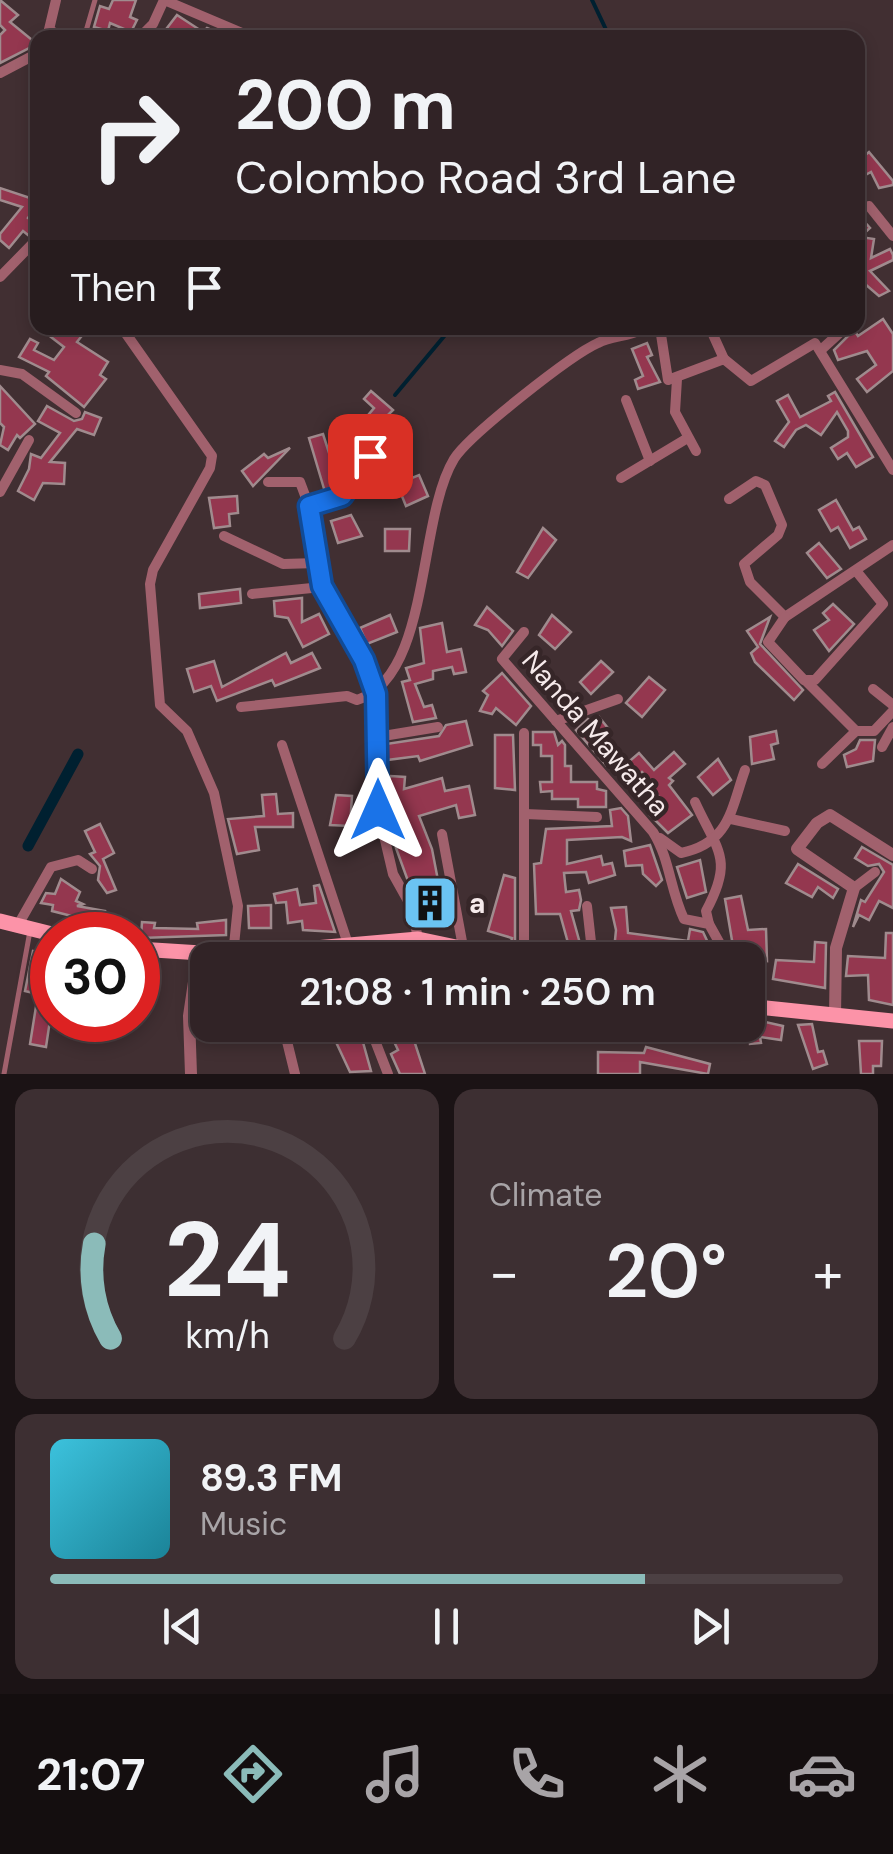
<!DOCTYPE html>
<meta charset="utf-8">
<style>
body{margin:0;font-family:"DM Sans",sans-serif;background:#3d2f32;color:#f1f3f6;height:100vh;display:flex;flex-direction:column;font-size:38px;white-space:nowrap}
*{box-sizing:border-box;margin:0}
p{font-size:32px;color:#a8a4a7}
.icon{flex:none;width:55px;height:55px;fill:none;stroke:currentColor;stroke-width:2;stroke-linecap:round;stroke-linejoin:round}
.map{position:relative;height:1074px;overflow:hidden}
.drawer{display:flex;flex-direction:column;gap:15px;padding:15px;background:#1b1315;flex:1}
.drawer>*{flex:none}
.banner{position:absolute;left:30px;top:30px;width:835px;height:305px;border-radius:20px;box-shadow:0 5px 15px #0003,0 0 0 2px #4c4043;background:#312326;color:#f1f3f6;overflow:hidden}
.speed{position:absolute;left:30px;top:912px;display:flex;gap:20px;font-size:50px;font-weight:700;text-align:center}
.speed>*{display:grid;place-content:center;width:130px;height:130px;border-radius:50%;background:#312326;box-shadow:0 5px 15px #0003,0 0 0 2px #4c4043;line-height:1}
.speed .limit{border:15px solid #d22;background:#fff;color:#111}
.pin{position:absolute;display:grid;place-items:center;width:85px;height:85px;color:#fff;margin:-42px;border-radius:20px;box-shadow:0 5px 15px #0006}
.me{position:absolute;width:110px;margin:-55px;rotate:0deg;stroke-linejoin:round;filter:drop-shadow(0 0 8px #0008)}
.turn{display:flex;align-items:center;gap:35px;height:210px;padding:0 40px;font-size:45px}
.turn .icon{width:130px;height:130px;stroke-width:2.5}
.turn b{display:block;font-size:70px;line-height:85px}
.then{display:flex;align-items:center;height:95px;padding:0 40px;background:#0003;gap:20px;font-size:38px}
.big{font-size:75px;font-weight:600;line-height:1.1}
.drawer .tile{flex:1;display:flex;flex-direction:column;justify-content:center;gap:15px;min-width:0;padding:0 35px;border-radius:20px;background:#3d2f32}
.drawer .dial{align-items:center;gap:0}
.dial svg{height:260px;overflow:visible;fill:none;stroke:#4c4043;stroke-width:7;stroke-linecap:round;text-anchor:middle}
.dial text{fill:#f1f3f6;stroke:none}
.song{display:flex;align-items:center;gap:30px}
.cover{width:120px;height:120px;border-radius:15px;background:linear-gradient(135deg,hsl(190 70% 55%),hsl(190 70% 35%))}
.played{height:10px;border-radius:5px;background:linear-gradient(90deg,#8bbbb9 75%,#4c4043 75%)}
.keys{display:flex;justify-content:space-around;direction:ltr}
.heat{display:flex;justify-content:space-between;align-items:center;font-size:55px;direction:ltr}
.drawer .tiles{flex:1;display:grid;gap:15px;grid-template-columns:1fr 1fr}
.tile:last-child{grid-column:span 2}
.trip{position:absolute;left:190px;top:942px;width:575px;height:100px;border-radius:20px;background:#312326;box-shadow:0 5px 15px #0003,0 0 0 2px #4c4043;font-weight:600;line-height:100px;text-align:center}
.tabs{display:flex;height:160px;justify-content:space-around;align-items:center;background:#140e0f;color:#a8a4a7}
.tabs .icon{width:70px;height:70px}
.tabs .current{color:#8bbbb9}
.tabs b{font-size:45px;color:#f1f3f6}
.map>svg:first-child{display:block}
</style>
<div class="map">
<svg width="893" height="1074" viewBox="0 0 893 1074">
<rect width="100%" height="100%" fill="#412f32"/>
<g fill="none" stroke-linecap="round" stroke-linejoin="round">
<!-- stream -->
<g stroke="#002030" stroke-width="4">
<path d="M592,0L610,38"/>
<path d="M395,395L451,328"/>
</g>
<!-- canal -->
<path stroke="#002030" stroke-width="11" d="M28,846L78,754"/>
</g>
<!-- building -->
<g fill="#94374f" stroke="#a08b8e" stroke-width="2.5">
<path d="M0,0L18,15L10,22L37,44L0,63V35L5,30L0,25Z"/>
<path d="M113,0H136L130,17L137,20L131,32L110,23L108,31L94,27L100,6L109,9Z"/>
<path d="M177,15L203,32L207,28L217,32L213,38H181L167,28Z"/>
<path d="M869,152L893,181V185L879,188L871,172L858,179V161Z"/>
<path d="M38,187V203L28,218L37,225L28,235L23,231L9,248L0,240V234L22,207L0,200V188L30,198Z"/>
<path d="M862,219L870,228L860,237L874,239L871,258L890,249L893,255V260L870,271L889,291L879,296L858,278V223Z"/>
<path d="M883,319L893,334V371L867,392L857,379L876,365L867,351L838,360L834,350L854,330L858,336Z"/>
<path d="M59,328H88L77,342L108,362L100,375L106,379L84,407L46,376L49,372L19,357L30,339L38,343L34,350L54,360L64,347L51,337Z"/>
<path d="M647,343L652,355L647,357L660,382L638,389L635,380L643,376L632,349Z"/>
<path d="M0,386L35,424L20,438L17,435L8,450L0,445L4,427L0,423Z"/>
<path d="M371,391L393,410L385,418H375L365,433L358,427L374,408L364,399Z"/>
<path d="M835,392L873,457L856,467L847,453L838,459L831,448L848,437V431L837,412L821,435L806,425L796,430L784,447L775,441L789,422L777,401L788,395L800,417L831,401L828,396Z"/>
<path d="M47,406L74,421L82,419L85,412L101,418L94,435L77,429L50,462L65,463L64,484L43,483L34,500L18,491L29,469L31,454L41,458L60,433L38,421Z"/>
<path d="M323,434L339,484L325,492L309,438Z"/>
<path d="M290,448L253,486L242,471L264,454L268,458Z"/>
<path d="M419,475L428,496L406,506L397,484Z"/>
<path d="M237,496L238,513L229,514L230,526L214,528L209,498Z"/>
<path d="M836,500L853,530L859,527L866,539L850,548L838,527L831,531L819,510Z"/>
<path d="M351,515L362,536L338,543L331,521Z"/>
<path d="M543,528L556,540L528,578L517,572Z"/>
<path d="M385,529H410L409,551H385Z"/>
<path d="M819,543L841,569L827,578L807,553Z"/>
<path d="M240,589L241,603L200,608L199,594Z"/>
<path d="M302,598V622L319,614L329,634L303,647L288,618L275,616L274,601Z"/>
<path d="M833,604L854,624L829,651L814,630L829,620L823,613Z"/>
<path d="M487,607L513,631L502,646L488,630L475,625Z"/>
<path d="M390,615L397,632L367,644L360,628Z"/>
<path d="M552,615L571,632L555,649L539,635Z"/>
<path d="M770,617L760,644L803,690L794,700L755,662L751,653L758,647L747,631Z"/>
<path d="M442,623L447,652L461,649L466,672L454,674L452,667L433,671V679L415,684L424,707L432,705L436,718L413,722L402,682L410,680L406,668L424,663L420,628Z"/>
<path d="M286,653L291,663L312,653L320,668L275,686L272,680L217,701L211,686L194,692L187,669L214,661L222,687Z"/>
<path d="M601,661L613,672L591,694L580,682Z"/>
<path d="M502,673L531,706L516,725L496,708L492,714L480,711L488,695L483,691Z"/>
<path d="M649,677L665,690L642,717L626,703Z"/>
<path d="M599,717L608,728L600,735L618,755L606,765L576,730L588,719L593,722Z"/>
<path d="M466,721L472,745L420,761L418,756L387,760L386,744L439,736L446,725Z"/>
<path d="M776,731L778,743L771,745L774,759L752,764L750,737Z"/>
<path d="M533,732H554L558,745L562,741L565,745V766H571V782H597V789L606,791V807H578V799H552V791L541,792L540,782H552V756H541V745H533Z"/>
<path d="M495,735H513L515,790L495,788Z"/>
<path d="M860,740H875L873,761L847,767L844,755L856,749Z"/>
<path d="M674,752L685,764L669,778L673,781L669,785L692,815L668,833L650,815L664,802L652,790L656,786L642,772L636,778L625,765L639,753L654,770Z"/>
<path d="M718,759L731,780L713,795L698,777Z"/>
<path d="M390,776L405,777L404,789L442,778L445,791L469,786L475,815L459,818L456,805L419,816L432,849L445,917L424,925L396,848L414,842L406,822L392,830L387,810Z"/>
<path d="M276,794L278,814L293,813V827H255L259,850L237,854L228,819L264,816L262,795Z"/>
<path d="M336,795L352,796L350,826L330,825Z"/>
<path d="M621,808L628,816L631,841L622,837L567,840V864L601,856L603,865L612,863L615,875L589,883L586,872L564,873L566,892L579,890L581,900L579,910L571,911L581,947L570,950L560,914H536L534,864L541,863L546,829L612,826L610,810Z"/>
<path d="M100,824L114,853L103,859L116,890L107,893L98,880L100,866L90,854L95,852L85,831Z"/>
<path d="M650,845L662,880L656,886L643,874L642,865L626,866L624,851Z"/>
<path d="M862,847L893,865V908L879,901L869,920L859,915L853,927L861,900L865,902L884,872L879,864L868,866L855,858Z"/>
<path d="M700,860L706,892L687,898L677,867Z"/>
<path d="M798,864L838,889L833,898L818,887L812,897L786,883Z"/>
<path d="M504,875L515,878V948L510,947L512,938L488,931Z"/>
<path d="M61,879L80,892L76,901L83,904L77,906L105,911L103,924L52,911L53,905L41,903L46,893L55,894Z"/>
<path d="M319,885L335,932L303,930L302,921L288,923L286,902L276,903L274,894L297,889L300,905L316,903L314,886Z"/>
<path d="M741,896L748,930L766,929L767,961L737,958L734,952L725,899Z"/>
<path d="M271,905V928H249L248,906Z"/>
<path d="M626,907L628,933L688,941L690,929L703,932L710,947L699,948L697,960L631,956L630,960H613L616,930L611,908Z"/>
<path d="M226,920V935L141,938L142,922L155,923L154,928L198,929L197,923Z"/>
<path d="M886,933H893V1005L869,1000L868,975L846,976L848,956L885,958Z"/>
<path d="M815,942L826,943L825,988L773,979L776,960L814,962Z"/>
<path d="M33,951L52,955V1007L46,1047L30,1044L38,994L25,991Z"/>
<path d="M748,1018L783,1026L781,1040L760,1037L761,1043L750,1044Z"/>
<path d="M812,1024L818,1052L823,1051L827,1064L813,1069L798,1025Z"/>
<path d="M210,1025H274L277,1037L255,1040L254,1033L211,1039Z"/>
<path d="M328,1025L359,1028L371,1071L350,1072Z"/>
<path d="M395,1025H409L425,1074H400L391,1054L398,1050L388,1029Z"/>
<path d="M859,1041H882L881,1066H873V1074H861Z"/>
<path d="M646,1047L710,1064L708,1074L640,1062V1074H598V1052L644,1053Z"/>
</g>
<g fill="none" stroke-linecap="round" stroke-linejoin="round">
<!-- service -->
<g stroke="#a1616d" stroke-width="5">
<path d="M84,38L95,0"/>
<path d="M4,1074L30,931"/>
</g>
<!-- minor -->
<g stroke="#a1616d" stroke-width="10">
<path d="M164,0L254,38"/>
<path d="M51,31L65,38"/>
<path d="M47,38L56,0"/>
<path d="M139,38L153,24L164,0"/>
<path d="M0,73L38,53"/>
<path d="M869,206L893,236"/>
<path d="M0,277L38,238"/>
<path d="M858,298V313"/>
<path d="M122,328L212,456L210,468L153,570L150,584L160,705L187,731L214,793L238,906L233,955"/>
<path d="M660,328L668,380L724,359L751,381L815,343L893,470"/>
<path d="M710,328L724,359"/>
<path d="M822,349L845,328"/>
<path d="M0,370L22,374L76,413"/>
<path d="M677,379L675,412L696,451"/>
<path d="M626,400L650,461"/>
<path d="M380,425C368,468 355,497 309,506L322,587L363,659L377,694L378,810L393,874L412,908L418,939"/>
<path d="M621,478L686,439"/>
<path d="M268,482H300L309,506"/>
<path d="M0,492L29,440"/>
<path d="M729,499L756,481L765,485L782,525L778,535L744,564L750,582L785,617L893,545"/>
<path d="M224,536L283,564L317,563"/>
<path d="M252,594L322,587"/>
<path d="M785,617L768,642L804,680H815L883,604L857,572"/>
<path d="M524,632L502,659L653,832C670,859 670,890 684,919L709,924L729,960"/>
<path d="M805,680L856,731L822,764"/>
<path d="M873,689L893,705"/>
<path d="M241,707L347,696L357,700C431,677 417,520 454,459C468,436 571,355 598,343C611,336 627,337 641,330"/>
<path d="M556,721L618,699"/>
<path d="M856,731H874L893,711"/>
<path d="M377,737L438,727"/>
<path d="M282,745L348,944"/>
<path d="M882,747L893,727"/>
<path d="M695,802C718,852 734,859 706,911L709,924"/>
<path d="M525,814L597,817"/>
<path d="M731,819L785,831"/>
<path d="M442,834L463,947"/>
<path d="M660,838L681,853C730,843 731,809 745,770"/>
<path d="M854,888L875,872"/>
<path d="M587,906L593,960"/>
<path d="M18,925L51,867L78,860L92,869"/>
<path d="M336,944L343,960"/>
<path d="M524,960V733"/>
<path d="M283,1025L295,1074"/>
<path d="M369,1025L388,1074"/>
</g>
<!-- tertiary -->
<g stroke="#a1616d" stroke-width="12">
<path d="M835,1016L836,948L854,888L797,849L817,823L830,815L893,855"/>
<path d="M191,1074L189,1016L198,955"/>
</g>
<!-- primary -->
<g stroke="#fc93a8" stroke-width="15">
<path d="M0,921L56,935"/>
<path d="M138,949L233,955L418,939L518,960"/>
<path d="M748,1006L893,1021"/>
</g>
</g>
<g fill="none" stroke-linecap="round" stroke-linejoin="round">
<!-- route casing -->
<g stroke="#114b97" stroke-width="25">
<path id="route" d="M370,456L342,496L309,506L322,586L364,660L376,694L378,810"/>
</g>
<!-- route -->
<use href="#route" stroke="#1a73e8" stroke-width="18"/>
</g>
<!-- icons -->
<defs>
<g id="building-square" transform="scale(2.875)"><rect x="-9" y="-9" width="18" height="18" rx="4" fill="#6bc3f2" stroke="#362628"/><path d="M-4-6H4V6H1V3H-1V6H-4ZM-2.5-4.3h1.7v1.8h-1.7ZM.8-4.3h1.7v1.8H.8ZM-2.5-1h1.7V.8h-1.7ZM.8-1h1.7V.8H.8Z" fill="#111"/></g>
</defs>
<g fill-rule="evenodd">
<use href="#building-square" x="430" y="903"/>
</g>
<g text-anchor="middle" stroke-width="9" stroke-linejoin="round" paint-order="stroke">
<!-- street labels -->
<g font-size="28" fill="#f6eaeb" stroke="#362628">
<text transform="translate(596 733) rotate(49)" y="10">Nanda Mawatha</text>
</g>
<!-- poi labels -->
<g font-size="28" font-weight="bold" fill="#f6eaeb" stroke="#362628" text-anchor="start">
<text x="469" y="913">a</text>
</g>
</g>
</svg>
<div class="speed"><div class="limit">30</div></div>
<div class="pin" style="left:370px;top:456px;background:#d93025"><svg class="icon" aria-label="arrive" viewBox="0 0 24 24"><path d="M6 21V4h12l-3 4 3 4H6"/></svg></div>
<svg class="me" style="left:378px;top:810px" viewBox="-20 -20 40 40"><path d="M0-17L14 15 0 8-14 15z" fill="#1a73e8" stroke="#fff" stroke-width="4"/></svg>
<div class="trip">21:08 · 1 min · 250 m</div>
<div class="banner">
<div class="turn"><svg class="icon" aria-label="right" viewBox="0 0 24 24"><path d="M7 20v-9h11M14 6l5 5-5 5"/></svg><div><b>200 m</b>Colombo Road 3rd Lane</div></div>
<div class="then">Then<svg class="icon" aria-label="arrive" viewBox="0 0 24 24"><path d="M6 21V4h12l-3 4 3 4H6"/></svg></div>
</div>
</div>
<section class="drawer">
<div class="tiles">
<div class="tile dial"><svg viewBox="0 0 100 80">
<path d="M14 69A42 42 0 1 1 86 69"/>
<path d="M14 69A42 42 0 0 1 9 40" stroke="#8bbbb9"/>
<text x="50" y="56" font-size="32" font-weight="700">24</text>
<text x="50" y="72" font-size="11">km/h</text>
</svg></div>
<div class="tile"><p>Climate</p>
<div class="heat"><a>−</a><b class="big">20°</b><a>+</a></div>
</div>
<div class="tile">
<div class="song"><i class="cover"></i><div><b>89.3 FM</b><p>Music</p></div></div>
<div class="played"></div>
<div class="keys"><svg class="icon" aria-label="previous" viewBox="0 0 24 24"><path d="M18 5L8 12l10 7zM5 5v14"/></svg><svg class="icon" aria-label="pause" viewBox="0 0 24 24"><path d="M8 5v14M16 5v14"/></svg><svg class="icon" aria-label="next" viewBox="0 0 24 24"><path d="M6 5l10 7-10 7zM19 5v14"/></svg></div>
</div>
</div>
</section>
<nav class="tabs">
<b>21:07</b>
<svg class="icon current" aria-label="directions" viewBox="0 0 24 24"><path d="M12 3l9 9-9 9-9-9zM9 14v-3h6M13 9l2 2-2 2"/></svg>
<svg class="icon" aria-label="music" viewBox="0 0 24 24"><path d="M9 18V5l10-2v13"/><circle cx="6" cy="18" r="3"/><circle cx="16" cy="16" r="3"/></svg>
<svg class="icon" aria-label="phone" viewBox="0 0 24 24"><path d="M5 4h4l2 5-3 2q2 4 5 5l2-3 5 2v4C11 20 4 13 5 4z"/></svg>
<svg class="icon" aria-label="climate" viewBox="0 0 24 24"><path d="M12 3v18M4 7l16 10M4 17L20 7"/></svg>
<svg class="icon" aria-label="car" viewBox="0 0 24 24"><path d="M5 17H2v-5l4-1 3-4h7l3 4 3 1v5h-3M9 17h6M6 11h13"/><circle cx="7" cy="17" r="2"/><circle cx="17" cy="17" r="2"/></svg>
</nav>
